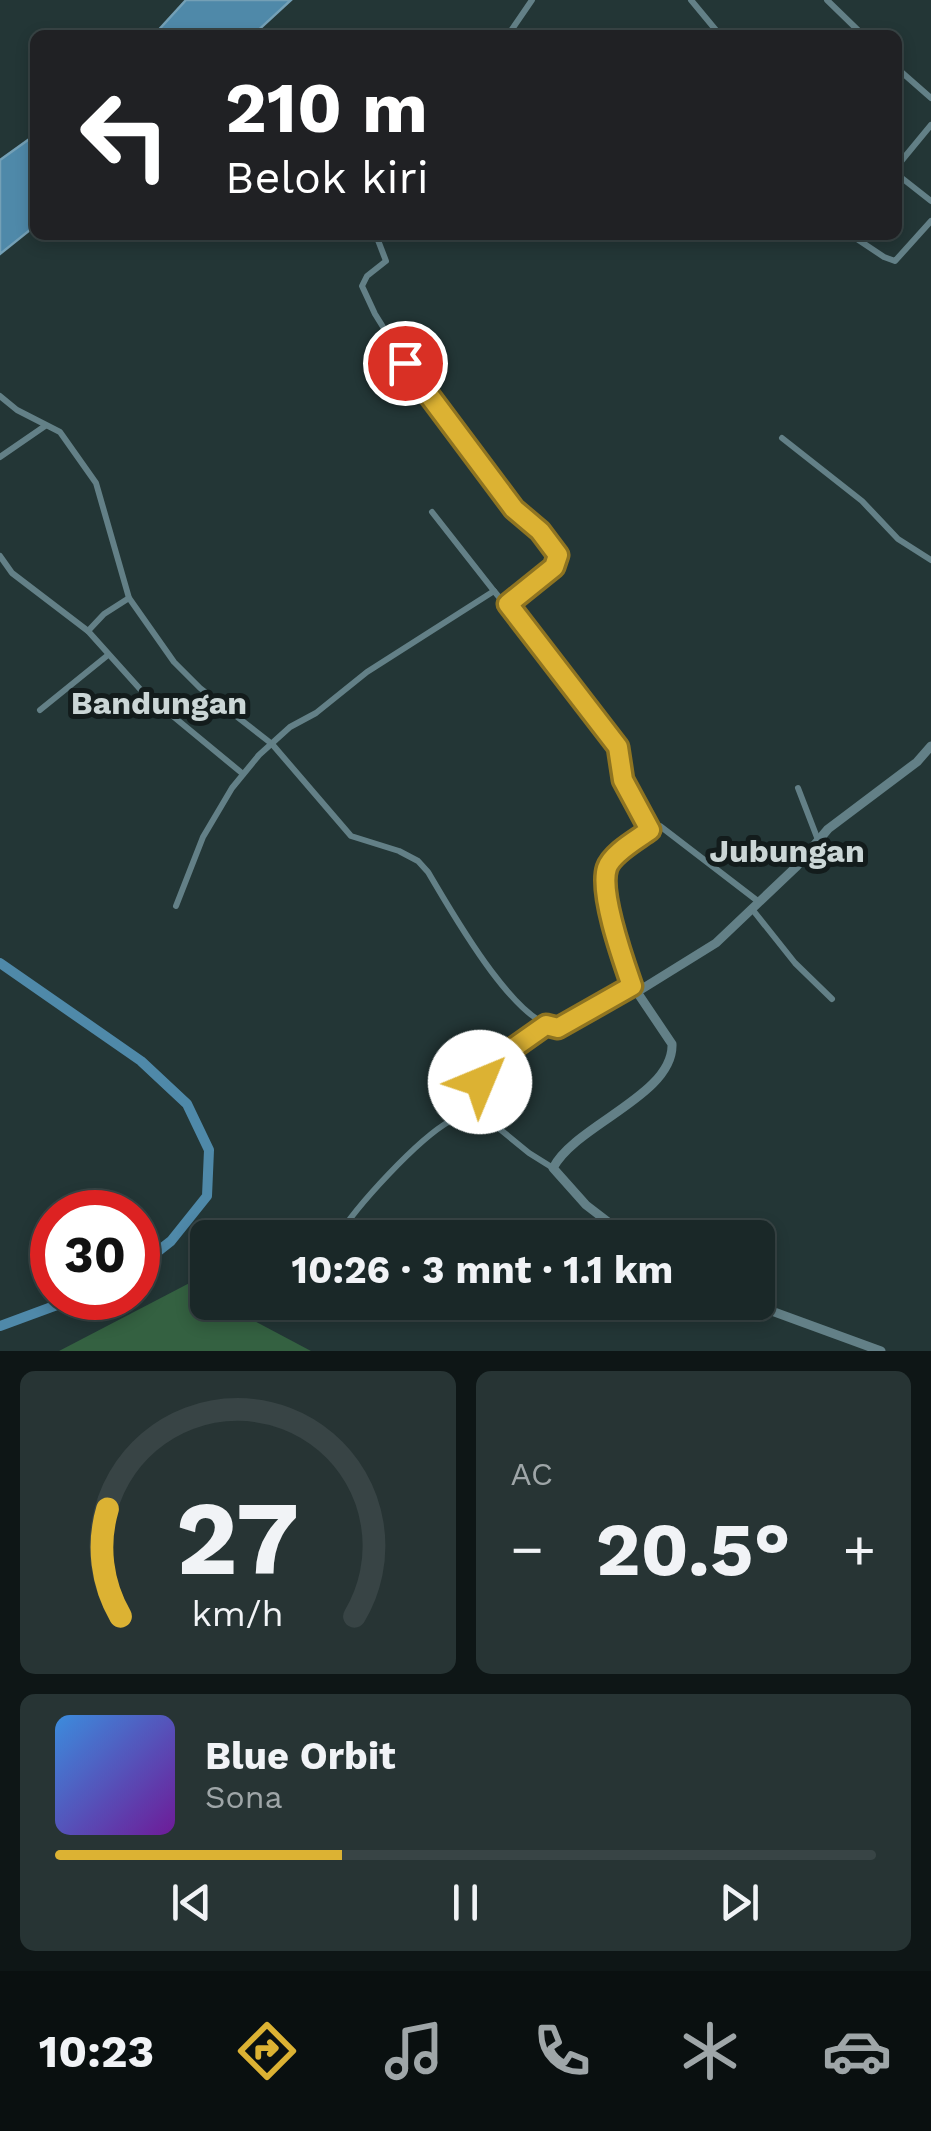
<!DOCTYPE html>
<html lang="id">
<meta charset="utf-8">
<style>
body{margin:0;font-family:"Work Sans",sans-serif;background:#273434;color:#f1f3f6;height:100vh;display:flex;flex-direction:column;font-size:38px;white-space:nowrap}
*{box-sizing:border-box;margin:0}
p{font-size:32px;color:#9fa6a8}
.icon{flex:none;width:55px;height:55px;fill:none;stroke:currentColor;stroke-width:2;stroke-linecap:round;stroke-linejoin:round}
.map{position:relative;height:1351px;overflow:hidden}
.panel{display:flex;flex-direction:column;gap:20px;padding:20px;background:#0e1616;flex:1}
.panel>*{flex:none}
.top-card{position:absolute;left:30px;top:30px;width:872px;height:210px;border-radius:15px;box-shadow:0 5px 15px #0003,0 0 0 2px #384445;background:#202124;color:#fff;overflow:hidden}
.speed{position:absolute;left:30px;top:1190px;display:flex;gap:20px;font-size:50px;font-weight:700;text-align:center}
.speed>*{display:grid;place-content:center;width:130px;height:130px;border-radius:50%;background:#1a2828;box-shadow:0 5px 15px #0003,0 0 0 2px #384445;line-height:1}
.speed .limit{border:15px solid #d22;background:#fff;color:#111}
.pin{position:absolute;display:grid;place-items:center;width:85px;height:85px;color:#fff;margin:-42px;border:5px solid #fff;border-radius:50%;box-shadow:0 2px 10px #0007}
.me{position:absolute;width:110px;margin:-55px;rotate:45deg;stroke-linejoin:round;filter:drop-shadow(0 0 8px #0008)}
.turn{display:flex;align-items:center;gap:35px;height:210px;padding:0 30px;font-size:45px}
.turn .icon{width:130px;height:130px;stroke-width:2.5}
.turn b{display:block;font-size:70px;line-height:85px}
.big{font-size:75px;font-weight:700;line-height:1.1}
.panel .widget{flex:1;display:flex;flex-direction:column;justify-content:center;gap:15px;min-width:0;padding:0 35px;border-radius:15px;background:#273434}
.panel .dial{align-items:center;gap:0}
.dial svg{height:260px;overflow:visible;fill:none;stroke:#384445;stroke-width:7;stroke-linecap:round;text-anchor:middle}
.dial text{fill:#f1f3f6;stroke:none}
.song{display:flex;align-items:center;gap:30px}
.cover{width:120px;height:120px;border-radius:15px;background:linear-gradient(135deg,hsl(210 70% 55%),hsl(280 70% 35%))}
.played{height:10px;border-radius:5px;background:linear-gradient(90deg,#dcb233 35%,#384445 35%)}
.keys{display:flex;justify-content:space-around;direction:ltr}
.heat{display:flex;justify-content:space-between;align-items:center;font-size:55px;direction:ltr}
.panel .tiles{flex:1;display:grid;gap:20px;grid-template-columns:1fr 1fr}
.widget:last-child{grid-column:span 2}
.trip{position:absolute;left:190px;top:1220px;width:585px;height:100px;border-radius:15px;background:#1a2828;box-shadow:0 5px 15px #0003,0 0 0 2px #384445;font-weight:700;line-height:100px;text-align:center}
.dock{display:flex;height:160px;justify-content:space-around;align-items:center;background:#0a1010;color:#9fa6a8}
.dock .icon{width:70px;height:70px}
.dock .active{color:#dcb233}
.dock b{font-size:45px;color:#f1f3f6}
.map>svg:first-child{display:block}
</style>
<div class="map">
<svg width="931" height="1351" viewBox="0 0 931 1351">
<rect width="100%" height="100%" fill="#233636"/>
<!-- green -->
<path fill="#346141" d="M203,1276L207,1280L208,1302L232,1303L249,1318L311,1351H59Z"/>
<!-- water -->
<g fill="#4f89a9" stroke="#74a0b6" stroke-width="2.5">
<path d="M186,0H291L253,35H154Z"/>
<path d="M35,135V226L0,254V160Z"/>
</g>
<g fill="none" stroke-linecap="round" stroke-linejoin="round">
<!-- river -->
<g stroke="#4f89a9" stroke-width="10">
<path d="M0,963L141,1061L187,1104L209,1150L207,1196L171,1241L138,1267"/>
<path d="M0,1326L76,1298"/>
</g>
<!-- minor -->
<g stroke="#638087" stroke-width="6">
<path d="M691,0L720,35"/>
<path d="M827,0L863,35"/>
<path d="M508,35L532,0"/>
<path d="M898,69L931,98"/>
<path d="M898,165L931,125"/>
<path d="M898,175L931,201"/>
<path d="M376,235L386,261L367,276L362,286L375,314L411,372L514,509L539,531L557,555L554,567L508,605"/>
<path d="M851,235L884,257L895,261L931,221"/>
<path d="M0,396L17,410L60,432L96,483L129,598L174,662L200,688L272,744L351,836L399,851L418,861L428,872C449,907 515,1026 558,1027L632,986"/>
<path d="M782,438L862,501L898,539L931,560"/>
<path d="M0,457L45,426"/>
<path d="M432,512L494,591"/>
<path d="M0,556L12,573L88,631"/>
<path d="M129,598L104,614L88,631L140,689L243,774"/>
<path d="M40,710L108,655"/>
<path d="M798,788L818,840"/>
<path d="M176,906L203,837L232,788L259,755L290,727L316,713L367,672L494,591L556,666L618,747L623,780L650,830"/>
<path d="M752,909L795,963L832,999"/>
<path d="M634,988C624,967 597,884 609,864C618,849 645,832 660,826L759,902"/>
<path d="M480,1113L472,1097C483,1067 520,1042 545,1025"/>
<path d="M337,1238C356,1206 418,1139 450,1121C460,1116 469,1114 480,1113L529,1153L553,1168"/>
</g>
<!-- tertiary -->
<g stroke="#638087" stroke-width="9">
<path d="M629,1238L586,1205L553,1168C575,1125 674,1095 672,1044L637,992L716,943L796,867L828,829L917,762L931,746"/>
<path d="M747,1302L881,1351"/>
</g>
</g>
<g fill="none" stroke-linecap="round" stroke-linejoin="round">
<!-- route casing -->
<g stroke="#8f7421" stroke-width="25">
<path id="route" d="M405,363L514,509L540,531L558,555L554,567L508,604L618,747L623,780L650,830C638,839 612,853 607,868C599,893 623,960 632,986L558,1028L546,1025L512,1049L480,1082"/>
</g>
<!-- route -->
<use href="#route" stroke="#dcb233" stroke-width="18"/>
</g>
<g text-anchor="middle" stroke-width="10" stroke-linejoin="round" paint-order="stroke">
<!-- quarter labels -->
<g font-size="32" font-weight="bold" fill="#cbd6d6" stroke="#131c1c">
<text x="159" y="714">Bandungan</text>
<text x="787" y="862">Jubungan</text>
</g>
</g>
</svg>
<div class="speed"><div class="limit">30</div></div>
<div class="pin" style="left:405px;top:363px;background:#d93025"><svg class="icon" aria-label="arrive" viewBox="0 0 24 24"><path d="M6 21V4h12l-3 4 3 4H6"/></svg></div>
<svg class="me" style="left:480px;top:1082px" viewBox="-20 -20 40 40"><circle r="19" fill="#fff"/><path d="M0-13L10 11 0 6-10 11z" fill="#dcb233"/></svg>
<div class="trip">10:26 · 3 mnt · 1.1 km</div>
<div class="top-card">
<div class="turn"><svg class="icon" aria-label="left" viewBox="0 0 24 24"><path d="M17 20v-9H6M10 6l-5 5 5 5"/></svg><div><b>210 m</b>Belok kiri</div></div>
</div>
</div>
<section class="panel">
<div class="tiles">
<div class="widget dial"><svg viewBox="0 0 100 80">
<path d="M14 69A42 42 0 1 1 86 69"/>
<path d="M14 69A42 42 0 0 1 10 36" stroke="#dcb233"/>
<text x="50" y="56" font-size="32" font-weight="700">27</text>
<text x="50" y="72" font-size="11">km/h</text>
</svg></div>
<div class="widget"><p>AC</p>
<div class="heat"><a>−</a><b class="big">20.5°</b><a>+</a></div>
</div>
<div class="widget">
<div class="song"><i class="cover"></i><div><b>Blue Orbit</b><p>Sona</p></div></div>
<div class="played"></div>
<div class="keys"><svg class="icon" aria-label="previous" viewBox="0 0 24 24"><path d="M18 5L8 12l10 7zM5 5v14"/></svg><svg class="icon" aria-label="pause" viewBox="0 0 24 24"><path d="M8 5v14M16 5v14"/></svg><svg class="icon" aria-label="next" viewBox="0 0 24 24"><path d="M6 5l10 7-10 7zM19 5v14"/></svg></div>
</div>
</div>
</section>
<nav class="dock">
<b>10:23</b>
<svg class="icon active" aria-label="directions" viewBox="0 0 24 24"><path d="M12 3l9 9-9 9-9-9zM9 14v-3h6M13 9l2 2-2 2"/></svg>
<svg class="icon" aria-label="music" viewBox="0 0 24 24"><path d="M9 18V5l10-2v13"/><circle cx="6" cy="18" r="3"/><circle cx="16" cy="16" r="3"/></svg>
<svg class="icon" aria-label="phone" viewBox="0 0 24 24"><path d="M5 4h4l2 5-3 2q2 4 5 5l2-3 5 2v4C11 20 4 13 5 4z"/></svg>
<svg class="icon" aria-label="climate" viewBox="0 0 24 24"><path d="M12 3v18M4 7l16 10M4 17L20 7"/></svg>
<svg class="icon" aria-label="car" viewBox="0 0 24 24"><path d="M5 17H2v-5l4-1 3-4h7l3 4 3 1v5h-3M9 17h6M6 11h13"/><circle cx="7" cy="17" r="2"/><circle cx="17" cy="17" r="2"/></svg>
</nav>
